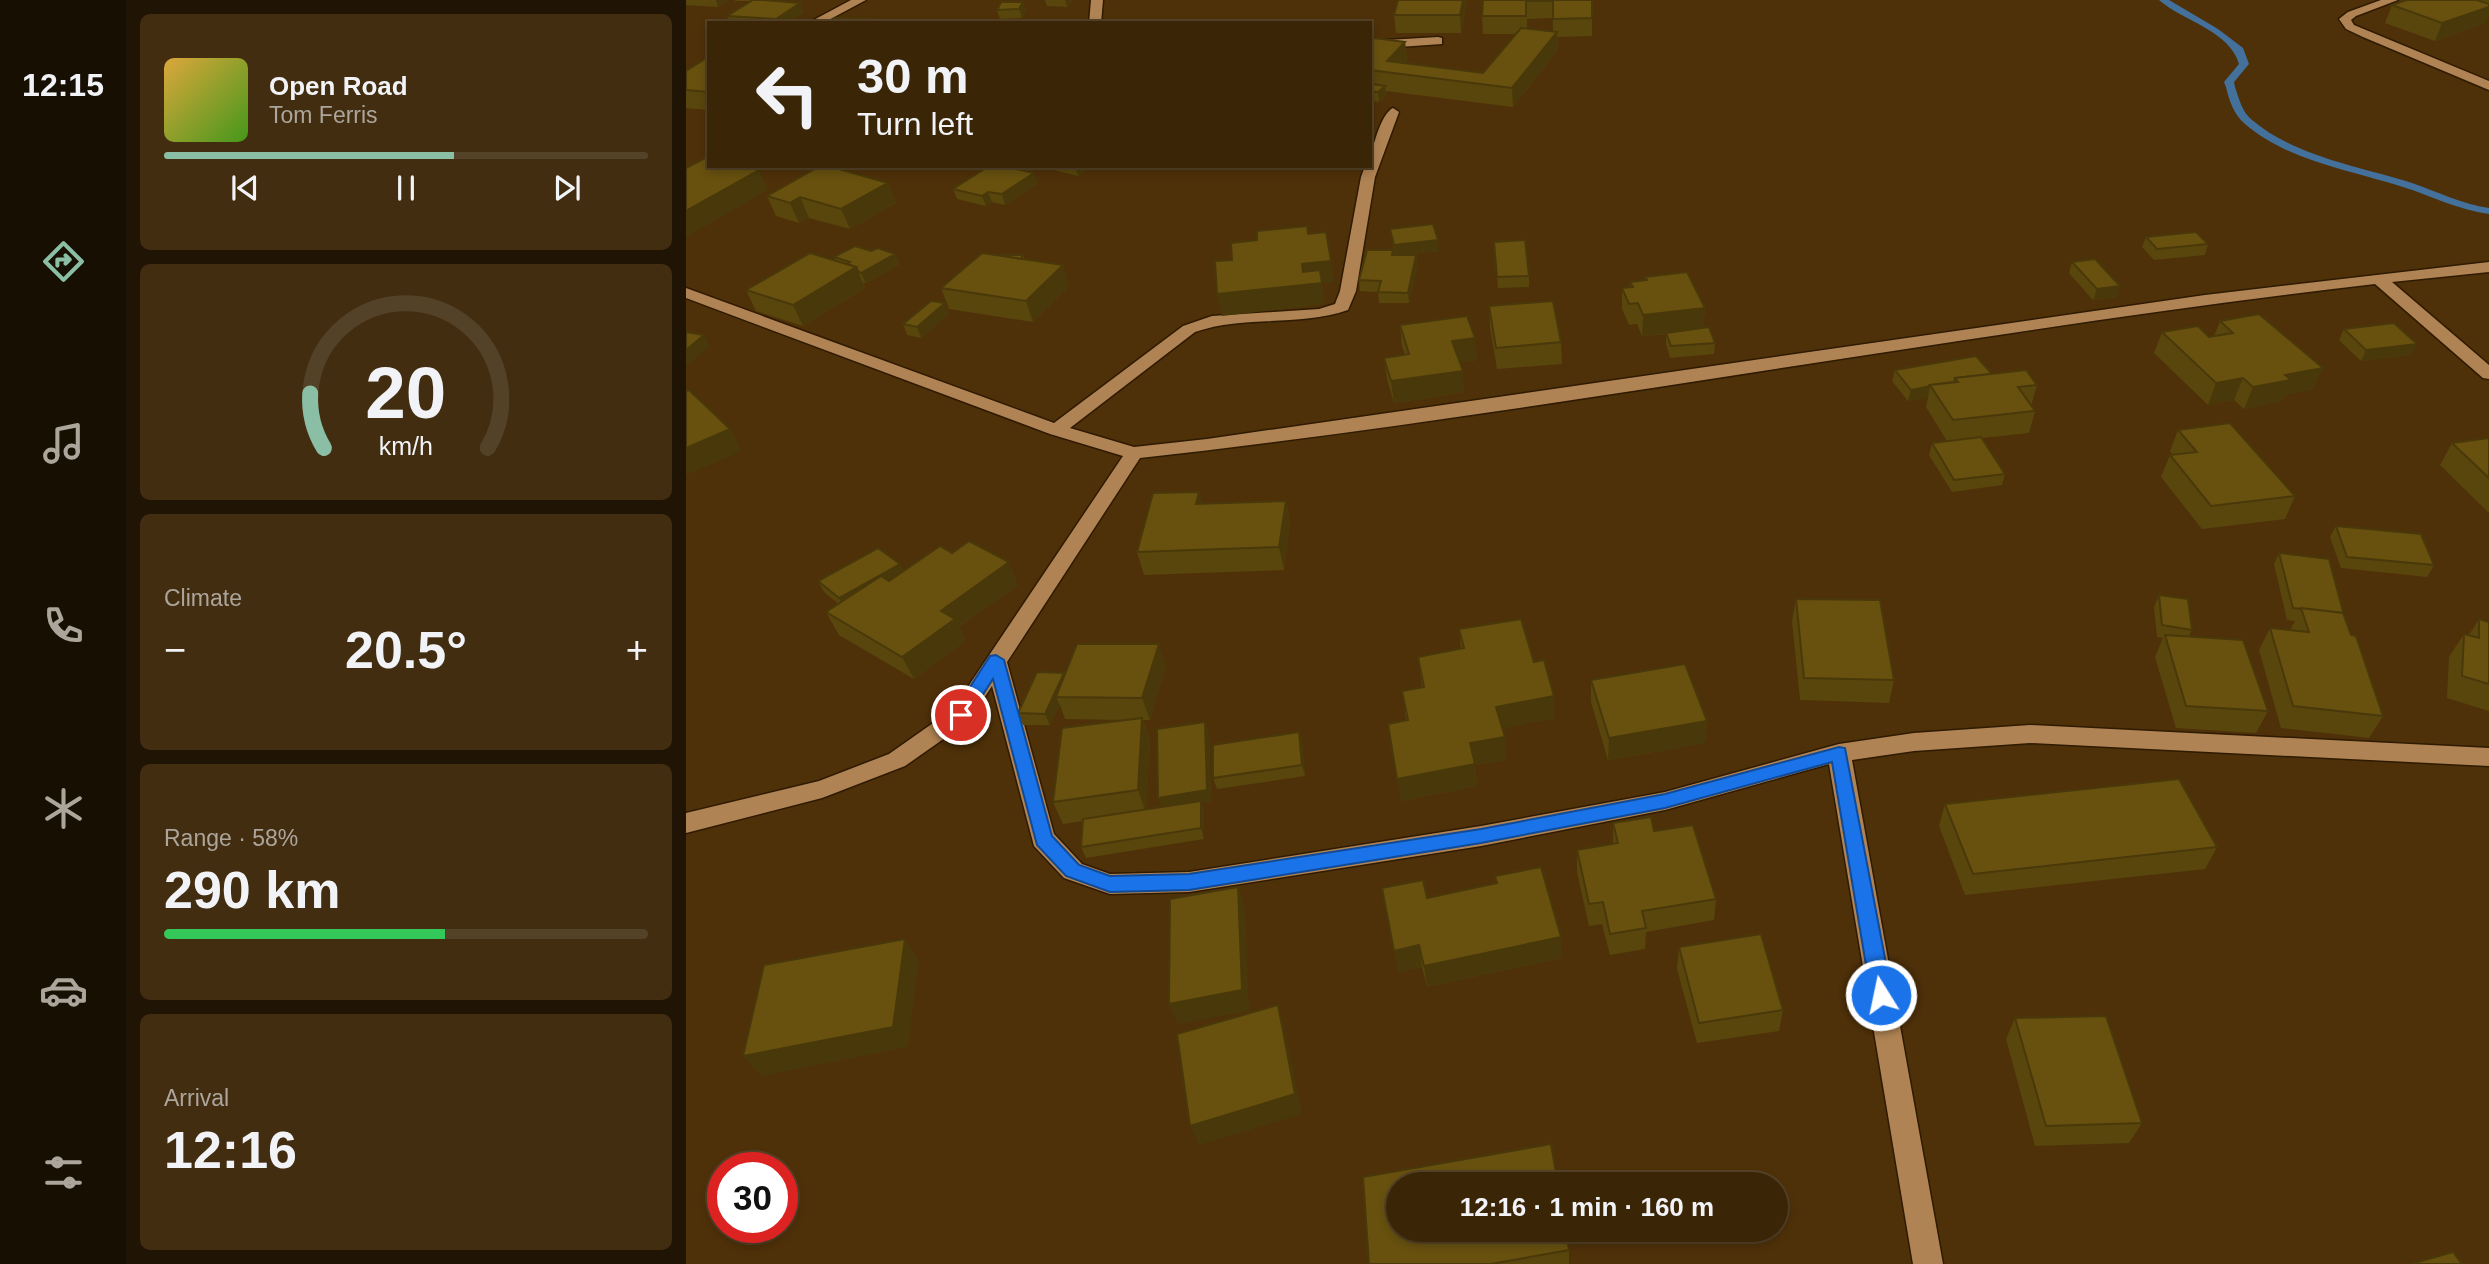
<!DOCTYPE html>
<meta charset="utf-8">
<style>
body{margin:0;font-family:Helvetica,sans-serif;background:#422d11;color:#f1f3f6;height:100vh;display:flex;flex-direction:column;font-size:26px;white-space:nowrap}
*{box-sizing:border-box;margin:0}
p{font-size:23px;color:#aca59b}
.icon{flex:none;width:38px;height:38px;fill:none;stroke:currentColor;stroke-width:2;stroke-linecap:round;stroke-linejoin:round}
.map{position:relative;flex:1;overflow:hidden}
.panel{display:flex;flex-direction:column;gap:14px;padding:14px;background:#201404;width:560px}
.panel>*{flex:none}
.hud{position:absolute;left:21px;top:21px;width:665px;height:147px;border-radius:0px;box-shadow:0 4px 10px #0003,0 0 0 2px #544228;background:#3b2507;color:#f1f3f6;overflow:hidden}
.speed{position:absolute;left:21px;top:1152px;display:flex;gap:14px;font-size:35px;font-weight:700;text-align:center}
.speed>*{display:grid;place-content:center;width:91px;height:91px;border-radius:50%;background:#3b2507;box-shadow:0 4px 10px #0003,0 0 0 2px #544228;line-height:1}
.speed .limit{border:10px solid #d22;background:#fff;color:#111}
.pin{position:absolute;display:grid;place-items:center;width:60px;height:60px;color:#fff;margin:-30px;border:4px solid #fff;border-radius:50%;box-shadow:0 2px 7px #0007}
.me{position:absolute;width:77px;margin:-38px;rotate:350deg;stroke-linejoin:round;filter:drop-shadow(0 0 5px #0008)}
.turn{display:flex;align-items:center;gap:24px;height:147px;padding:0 35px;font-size:32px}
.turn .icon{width:91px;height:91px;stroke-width:2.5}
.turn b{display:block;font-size:49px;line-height:60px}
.big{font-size:52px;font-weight:800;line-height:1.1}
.panel .card{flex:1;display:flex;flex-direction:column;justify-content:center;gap:10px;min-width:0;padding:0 24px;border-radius:10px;background:#422d11}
.panel .dial{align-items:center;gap:0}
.dial svg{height:182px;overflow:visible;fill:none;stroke:#544228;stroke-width:7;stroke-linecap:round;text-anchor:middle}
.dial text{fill:#f1f3f6;stroke:none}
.song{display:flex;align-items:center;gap:21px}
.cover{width:84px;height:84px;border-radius:10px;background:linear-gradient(135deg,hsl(40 70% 55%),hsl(100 70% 35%))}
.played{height:7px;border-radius:4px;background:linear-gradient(90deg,#8abfa5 60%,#544228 60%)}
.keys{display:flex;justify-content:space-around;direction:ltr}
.heat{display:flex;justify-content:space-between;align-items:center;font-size:38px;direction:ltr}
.charge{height:10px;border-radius:5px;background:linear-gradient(90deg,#34c759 58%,#544228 0)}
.trip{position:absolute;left:700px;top:1172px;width:402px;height:70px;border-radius:35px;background:#3b2507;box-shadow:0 4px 10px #0003,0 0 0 2px #544228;font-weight:800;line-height:70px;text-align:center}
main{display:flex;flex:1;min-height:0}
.tab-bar{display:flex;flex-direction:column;width:126px;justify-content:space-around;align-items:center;background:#180f03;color:#aca59b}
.tab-bar .icon{width:49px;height:49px}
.tab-bar .active{color:#8abfa5}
.tab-bar b{font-size:32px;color:#f1f3f6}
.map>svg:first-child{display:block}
</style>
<main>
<nav class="tab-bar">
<b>12:15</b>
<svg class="icon active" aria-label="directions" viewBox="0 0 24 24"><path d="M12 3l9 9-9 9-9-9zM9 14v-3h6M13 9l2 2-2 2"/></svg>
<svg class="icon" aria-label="music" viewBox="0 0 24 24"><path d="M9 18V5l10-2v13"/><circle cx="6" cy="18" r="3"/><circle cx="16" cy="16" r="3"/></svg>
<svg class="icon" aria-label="phone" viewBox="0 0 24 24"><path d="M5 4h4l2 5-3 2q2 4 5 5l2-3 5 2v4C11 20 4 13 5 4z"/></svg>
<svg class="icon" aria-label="climate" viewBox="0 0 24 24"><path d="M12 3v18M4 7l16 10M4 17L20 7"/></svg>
<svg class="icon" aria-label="car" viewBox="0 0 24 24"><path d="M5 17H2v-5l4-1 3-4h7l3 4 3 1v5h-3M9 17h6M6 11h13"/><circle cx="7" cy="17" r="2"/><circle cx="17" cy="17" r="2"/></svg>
<svg class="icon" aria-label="filters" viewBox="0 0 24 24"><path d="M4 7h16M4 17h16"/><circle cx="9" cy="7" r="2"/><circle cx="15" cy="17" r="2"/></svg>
</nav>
<section class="panel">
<div class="card">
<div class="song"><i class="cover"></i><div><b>Open Road</b><p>Tom Ferris</p></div></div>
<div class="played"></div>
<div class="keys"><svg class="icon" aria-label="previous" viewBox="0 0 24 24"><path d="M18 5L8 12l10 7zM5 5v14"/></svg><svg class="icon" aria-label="pause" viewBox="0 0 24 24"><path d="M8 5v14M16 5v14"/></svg><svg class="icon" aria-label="next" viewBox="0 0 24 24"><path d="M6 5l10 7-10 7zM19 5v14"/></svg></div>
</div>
<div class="card dial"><svg viewBox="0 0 100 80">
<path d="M14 69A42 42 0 1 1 86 69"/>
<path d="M14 69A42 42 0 0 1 8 45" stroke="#8abfa5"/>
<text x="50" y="56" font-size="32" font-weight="700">20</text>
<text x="50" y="72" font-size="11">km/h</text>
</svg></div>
<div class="card"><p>Climate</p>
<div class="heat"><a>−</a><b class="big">20.5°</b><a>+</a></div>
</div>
<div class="card"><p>Range · 58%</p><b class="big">290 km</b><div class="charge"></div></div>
<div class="card"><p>Arrival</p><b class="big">12:16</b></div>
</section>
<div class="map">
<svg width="1803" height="1264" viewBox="0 0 1803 1264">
<rect width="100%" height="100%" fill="#4f3109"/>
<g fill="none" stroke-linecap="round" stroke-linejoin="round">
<!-- stream -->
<path fill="#43719c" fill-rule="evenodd" d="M1473,0H1483L1532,29L1557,48L1563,64L1548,82L1549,87C1553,99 1556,112 1566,120C1610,157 1672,166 1726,183C1752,192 1776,204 1803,208V214C1772,210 1746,196 1717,187C1664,170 1602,161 1559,124C1548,115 1543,100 1540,87L1538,82L1553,64C1544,31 1497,21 1473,0Z"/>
<!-- minor casing -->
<g stroke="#2f1a02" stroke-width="3">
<g id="minor">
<path d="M165,0H180L137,23H122Z"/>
<path d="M405,0H417L415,23H403Z"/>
<path d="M1695,0H1712L1670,16L1665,20L1668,25L1803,81V90L1677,37L1660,29L1653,19L1662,12Z"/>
<path d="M752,37L756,38V44L684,49V41Z"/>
<path d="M707,108L713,112L689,177L670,291L662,310C612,327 558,315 509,332L384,428L448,447L521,439L1519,295L1803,262V272L1706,282L1803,365V379L1797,378L1689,284C1276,332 867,412 454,458L321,662L368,834L396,864L424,874L503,872L795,826L979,792L1153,744L1228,733L1344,725L1803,748V766L1344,743L1228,751L1166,760L1257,1264H1227L1143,764L979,810L795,846L503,892L424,894L378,878L348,846L306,686L283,721L219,766L136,798L0,833V813L133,781L203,754L267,709L437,456L364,434L0,298V288L368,423L497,326L526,316L633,309L649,304L654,291L675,177L679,166H684C684,153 695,113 707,108Z"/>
</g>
</g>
<!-- minor -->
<use href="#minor" fill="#af8353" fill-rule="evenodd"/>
</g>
<!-- wall -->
<g fill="#59460d" fill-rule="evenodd">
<path d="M0,0H42L32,7L0,5Z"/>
<path d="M49,0H85L84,1L118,12L102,23H44L41,16L65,1H49Z"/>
<path d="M359,0H387L381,7L361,6Z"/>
<path d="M781,0L775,33H710L708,15Z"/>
<path d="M797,0H906V36L871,37L872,50L827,107L700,91V95L693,102L684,100V42H719L721,61L719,63L797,73L831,34H797L796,16ZM867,18V32L841,29V19Z"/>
<path d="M1721,0H1803V14L1799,23L1749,41L1699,23L1706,5Z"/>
<path d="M337,2L340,11L336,18L314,19L311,10Z"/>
<path d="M23,59V110L0,108V71Z"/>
<path d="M352,166H407L392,176Z"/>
<path d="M202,183L210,203L164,229L123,218L113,223L90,216L81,196Z"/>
<path d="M351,184L319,205L306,202L300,206L271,199L267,189Z"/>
<path d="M704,229L753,251L714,255H730L731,266L723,303H693L692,292L674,291L673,280L707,250V255H709Z"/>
<path d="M1460,237L1522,244L1519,255L1468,260L1456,247Z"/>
<path d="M808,242L843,276V287L812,288Z"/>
<path d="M185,251L209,254L214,264L180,283L177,282L179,288L117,326L70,311L60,290L150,261L148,257Z"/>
<path d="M337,255L339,260L383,286L347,322L263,309L255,288L314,256Z"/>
<path d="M1386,262L1431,297L1407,300L1383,273Z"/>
<path d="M959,277L1019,308L1017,328L1029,343L1028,354L984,358L980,344V334L956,336L951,324L943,325L936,309V288H944V282L959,280Z"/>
<path d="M803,306L875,342L876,364L811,369L804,327Z"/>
<path d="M263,314L235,338L221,335L217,324Z"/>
<path d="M1534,321L1627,389L1598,395L1595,401L1558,409L1548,400L1522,405L1468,353L1476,332L1523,337L1528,336Z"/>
<path d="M714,325L791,360L774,362L778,392L708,403L701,379L698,358L719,355L716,346Z"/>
<path d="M1658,329L1726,355L1675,361L1653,340Z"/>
<path d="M1209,370L1306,374L1351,385L1345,406L1349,411L1343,433L1296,438L1319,474L1316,485L1266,492L1243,455L1246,443L1261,441L1240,407L1242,397L1222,401L1206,381Z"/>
<path d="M1492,430L1609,496L1599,519L1516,529L1475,477L1484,455H1487L1484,451Z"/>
<path d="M1803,438V513L1754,465L1766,443Z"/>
<path d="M513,492L516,504L600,501L604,523L598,570L458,575L451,552Z"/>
<path d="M1650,526L1748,565L1741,577L1655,568L1644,537Z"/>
<path d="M1593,553L1658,615L1665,635L1697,716L1683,738L1595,728L1573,650L1584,628L1604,630L1609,621L1601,620L1588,564Z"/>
<path d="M214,564L217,571L332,585L273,627L279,641L228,679L153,635L140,612L153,604L138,592L132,581Z"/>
<path d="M1473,595L1506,630L1503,636L1582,711L1570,733L1490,728L1469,657L1477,638L1471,637L1468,607Z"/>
<path d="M1110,599L1208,680L1203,703L1114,700L1106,621Z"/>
<path d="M1793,619L1803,622V711L1761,698L1763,657L1778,634L1783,635Z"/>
<path d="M773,629L848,662L869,718L816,728L820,760L789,765L791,786L715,801L702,724L720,720L716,691L736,687L732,657L775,649Z"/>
<path d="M480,666L464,720H457L464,740L460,809L475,807L523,733L525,801L515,803L518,813V839L400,858L395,847L397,821L377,824L367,802L441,720L379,719L374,705L364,725H337L332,713L378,673Z"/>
<path d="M905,680L1021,721L1019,743L922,760L905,702Z"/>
<path d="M616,743L619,776L531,789L527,778Z"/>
<path d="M1259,804L1531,847L1519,869L1279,895L1253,826Z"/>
<path d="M927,823L968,831L1030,899L1028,920L960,932L959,949L924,955L916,924L903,926L891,872V850L927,844Z"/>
<path d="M809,876L875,937V958L741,987L736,967L712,972L741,898L810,883Z"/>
<path d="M993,947L1097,1010L1093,1031L1011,1043L991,969Z"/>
<path d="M1329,1018L1456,1123L1443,1143L1349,1146L1320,1039Z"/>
<path d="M883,1250V1264H683Z"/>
</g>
<!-- shaded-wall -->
<g fill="#49390a">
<path d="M30,0H42L32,7Z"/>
<path d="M379,0H387L381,7Z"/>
<path d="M777,0H781L775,33L774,15Z"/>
<path d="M337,2L340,11L336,18L333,9Z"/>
<path d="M114,3L118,12L102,23H92L90,19Z"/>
<path d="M1803,7V14L1799,23L1749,41L1756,23Z"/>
<path d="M871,32L872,50L827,107L826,88Z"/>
<path d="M719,42L721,61L709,73L701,61Z"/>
<path d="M699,86L700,95L693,102L692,92Z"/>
<path d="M389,166H407L392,176Z"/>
<path d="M73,170L82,190L0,237V211Z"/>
<path d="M348,173L351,184L319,205L316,194Z"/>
<path d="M202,183L210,203L164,229L155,209Z"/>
<path d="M302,192L306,202L300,206L296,196Z"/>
<path d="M114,197L123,218L113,223L104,203Z"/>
<path d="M752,240L753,251L709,256L708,245Z"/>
<path d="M209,254L214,264L180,283L175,273Z"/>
<path d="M730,255L731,266L723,303L722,293Z"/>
<path d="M645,261L648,282L627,284L636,283L639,304L536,316L531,294L616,264Z"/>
<path d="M377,265L383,286L347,322L340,301Z"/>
<path d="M170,267L179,288L117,326L107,305Z"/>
<path d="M1434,286L1431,297L1407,300L1411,289Z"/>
<path d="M259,303L263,314L235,338L231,327Z"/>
<path d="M1019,308L1017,329L956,336L957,315Z"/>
<path d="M18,335L24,346L0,366V350Z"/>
<path d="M789,338L791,360L768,363L766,341Z"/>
<path d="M1731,344L1726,355L1675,361L1680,350Z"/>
<path d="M1637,368L1627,389L1598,395L1595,401L1558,409L1567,387L1599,375Z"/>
<path d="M777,371L778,392L708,403L705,381Z"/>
<path d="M1557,378L1548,400L1522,405L1530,383Z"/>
<path d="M1244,386L1242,398L1222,401L1225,390Z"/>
<path d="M44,429L56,451L0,475V448Z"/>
<path d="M513,492L519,514L510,504Z"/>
<path d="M600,501L604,523L598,570L593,547Z"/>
<path d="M323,562L332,585L273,627L279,641L228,679L216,657L255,611Z"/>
<path d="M214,564L219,576L160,610L153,598Z"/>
<path d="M473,644L480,666L464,720L456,698Z"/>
<path d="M378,673L383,685L370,697L374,705L364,725L359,714Z"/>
<path d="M868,696L869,718L812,729L810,707Z"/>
<path d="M456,718L464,740L460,813L452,790Z"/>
<path d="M1021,721L1019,743L922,760L923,738Z"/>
<path d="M519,722L523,733L525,801L515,803L518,813V839L515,828L476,809L472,798Z"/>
<path d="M613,732L616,743L619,776L616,765Z"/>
<path d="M819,737L820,760L789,765L791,786L715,801L711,779L784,743Z"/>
<path d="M552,887L559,909L563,1011L492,1024L483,1004Z"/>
<path d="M875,937V958L741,987L738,966Z"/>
<path d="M219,939L233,960L222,1047L76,1076L57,1056Z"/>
<path d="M733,945L736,967L712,972L708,951Z"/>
<path d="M592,1005L598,1026L616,1114L513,1145L504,1126Z"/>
</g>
<!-- building -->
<g fill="#68510f" stroke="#49390a" stroke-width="2">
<path d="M67,0H77L114,3L90,19L41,16Z"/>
<path d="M712,0H777L774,15H708Z"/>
<path d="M797,0H906V18L867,19V1H840V16H796Z"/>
<path d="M1721,0H1791L1803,4V7L1756,23L1706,5Z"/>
<path d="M315,2H337L333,9L311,10Z"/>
<path d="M149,18L189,19L184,23H142Z"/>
<path d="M835,28L871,32L826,88L684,70V42L688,38L719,42L701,61L797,73Z"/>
<path d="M19,59H23V92L0,90V71Z"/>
<path d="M686,84L699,86L692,92L684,91V85Z"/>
<path d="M19,158L23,159V166H56L73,170L0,211V168Z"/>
<path d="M134,166H142L202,183L155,209L114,197L104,203L81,196Z"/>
<path d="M303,166H316L348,173L316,194L302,192L296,196L267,189Z"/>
<path d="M747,224L752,240L708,245L704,229Z"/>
<path d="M621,226L622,234L640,232L645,261L616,264L617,272L634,270L636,283L531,294L529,261L546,260L545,243L571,240V231Z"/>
<path d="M1510,232L1522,244L1471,249L1460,237Z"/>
<path d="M839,240L843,276L811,277L808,242Z"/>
<path d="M169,246L185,251L192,248L209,254L175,273L172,271L170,267L161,264L164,262L148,257Z"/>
<path d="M681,250H707L706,255H730L722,293L692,292L695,281L673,280Z"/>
<path d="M124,253L170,267L107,305L60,290Z"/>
<path d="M296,253L377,265L340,301L255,288Z"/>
<path d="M314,255H337L335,259Z"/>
<path d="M1409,259L1434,286L1411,289L1386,262Z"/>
<path d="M1001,272L1019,308L957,315L952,303L943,304L936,288L947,287L944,282L961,280L959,277Z"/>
<path d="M245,301L259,303L231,327L217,324Z"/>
<path d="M867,301L875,342L810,348L803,306Z"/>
<path d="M1573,314L1637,368L1599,375L1605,380L1567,387L1557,378L1530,383L1476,332L1512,326L1523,337L1547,333L1534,321Z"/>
<path d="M781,316L789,338L766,341L777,371L705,381L698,358L723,354L714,325Z"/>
<path d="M1708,323L1731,344L1680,350L1658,329Z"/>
<path d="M1023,327L1029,343L985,346L980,333Z"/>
<path d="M0,332L18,335L0,350Z"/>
<path d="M1290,356L1306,374L1269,378L1268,382L1244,385L1245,386L1225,390L1209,370Z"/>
<path d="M1340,370L1351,385L1332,387L1349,411L1267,420L1244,385L1272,382L1269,378Z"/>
<path d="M3,390L44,429L0,448V391Z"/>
<path d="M1544,423L1609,496L1525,506L1484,455L1511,452L1492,430Z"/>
<path d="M1295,437L1319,474L1268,480L1246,443Z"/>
<path d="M1803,438V478L1766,443Z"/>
<path d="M513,492L510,504L600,501L593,547L451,552L467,493Z"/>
<path d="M1650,526L1735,534L1748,565L1661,557Z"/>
<path d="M283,541L323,562L255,611L269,619L216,657L140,612L195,576L203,581L254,546L266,553Z"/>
<path d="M192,548L214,564L153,598L132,581Z"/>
<path d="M1593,553L1643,559L1658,615L1657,613L1607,608Z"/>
<path d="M1473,595L1502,599L1506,630L1476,625Z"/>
<path d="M1110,599L1194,600L1208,680L1118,678Z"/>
<path d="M1615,608L1657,613L1665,635L1670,636L1697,716L1607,706L1584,628L1623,632Z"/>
<path d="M835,619L848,662L858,660L868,696L810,707L819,737L784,743L789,764L711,779L702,724L722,720L716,691L738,687L732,657L778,648L773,629Z"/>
<path d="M1793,619L1803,622V684L1776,676L1778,634L1793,638Z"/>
<path d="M1479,635L1557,640L1582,711L1500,706Z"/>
<path d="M391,644H473L456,698L370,697Z"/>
<path d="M999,664L1021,721L923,738L905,680Z"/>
<path d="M351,672L378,673L359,714L332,713Z"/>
<path d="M456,718L452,790L367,802L376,728Z"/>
<path d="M519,722L521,790L472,798L471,729Z"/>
<path d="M613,732L616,765L527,778V745Z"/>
<path d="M1493,779L1531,847L1287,874L1259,804Z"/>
<path d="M515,801V828L395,847L397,819Z"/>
<path d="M965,817L968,831L1007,825L1030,899L956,911L960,928L924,934L917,902L903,904L891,850L932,843L927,823Z"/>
<path d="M855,867L875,937L738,966L733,945L708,951L696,888L737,880L741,898L811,883L809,876Z"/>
<path d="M552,887L556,990L483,1004L484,899Z"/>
<path d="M1075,934L1097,1010L1013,1023L993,947Z"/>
<path d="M219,939L207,1027L57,1056L78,965Z"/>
<path d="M592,1005L609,1094L504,1126L491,1034Z"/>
<path d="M1420,1016L1456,1123L1360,1126L1329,1018Z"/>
<path d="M865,1144L872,1185H712V1230H880L883,1250L805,1264H683L677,1177Z"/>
<path d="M1767,1252L1776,1264H1725Z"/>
</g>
<!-- route -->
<path fill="#1a73e8" stroke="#114b97" stroke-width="2" d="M310,655L318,660L366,836L393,865L424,876L503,874L795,829L979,794L1153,747L1159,748L1206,995L1203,1002L1195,1004L1188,1002L1185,995L1146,762L979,808L795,843L503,890L424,892L380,876L351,845L307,679L281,719L275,721L266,715L304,656Z"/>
</svg>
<div class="speed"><div class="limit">30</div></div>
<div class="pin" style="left:275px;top:715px;background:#d93025"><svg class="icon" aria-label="arrive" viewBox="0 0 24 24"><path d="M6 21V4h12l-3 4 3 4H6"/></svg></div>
<svg class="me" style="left:1195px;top:995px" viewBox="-20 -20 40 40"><circle r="17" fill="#1a73e8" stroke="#fff" stroke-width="3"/><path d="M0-11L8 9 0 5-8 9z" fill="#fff"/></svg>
<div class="trip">12:16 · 1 min · 160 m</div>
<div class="hud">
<div class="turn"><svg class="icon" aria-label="left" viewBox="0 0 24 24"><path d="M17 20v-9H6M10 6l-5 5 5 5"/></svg><div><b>30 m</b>Turn left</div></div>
</div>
</div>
</main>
